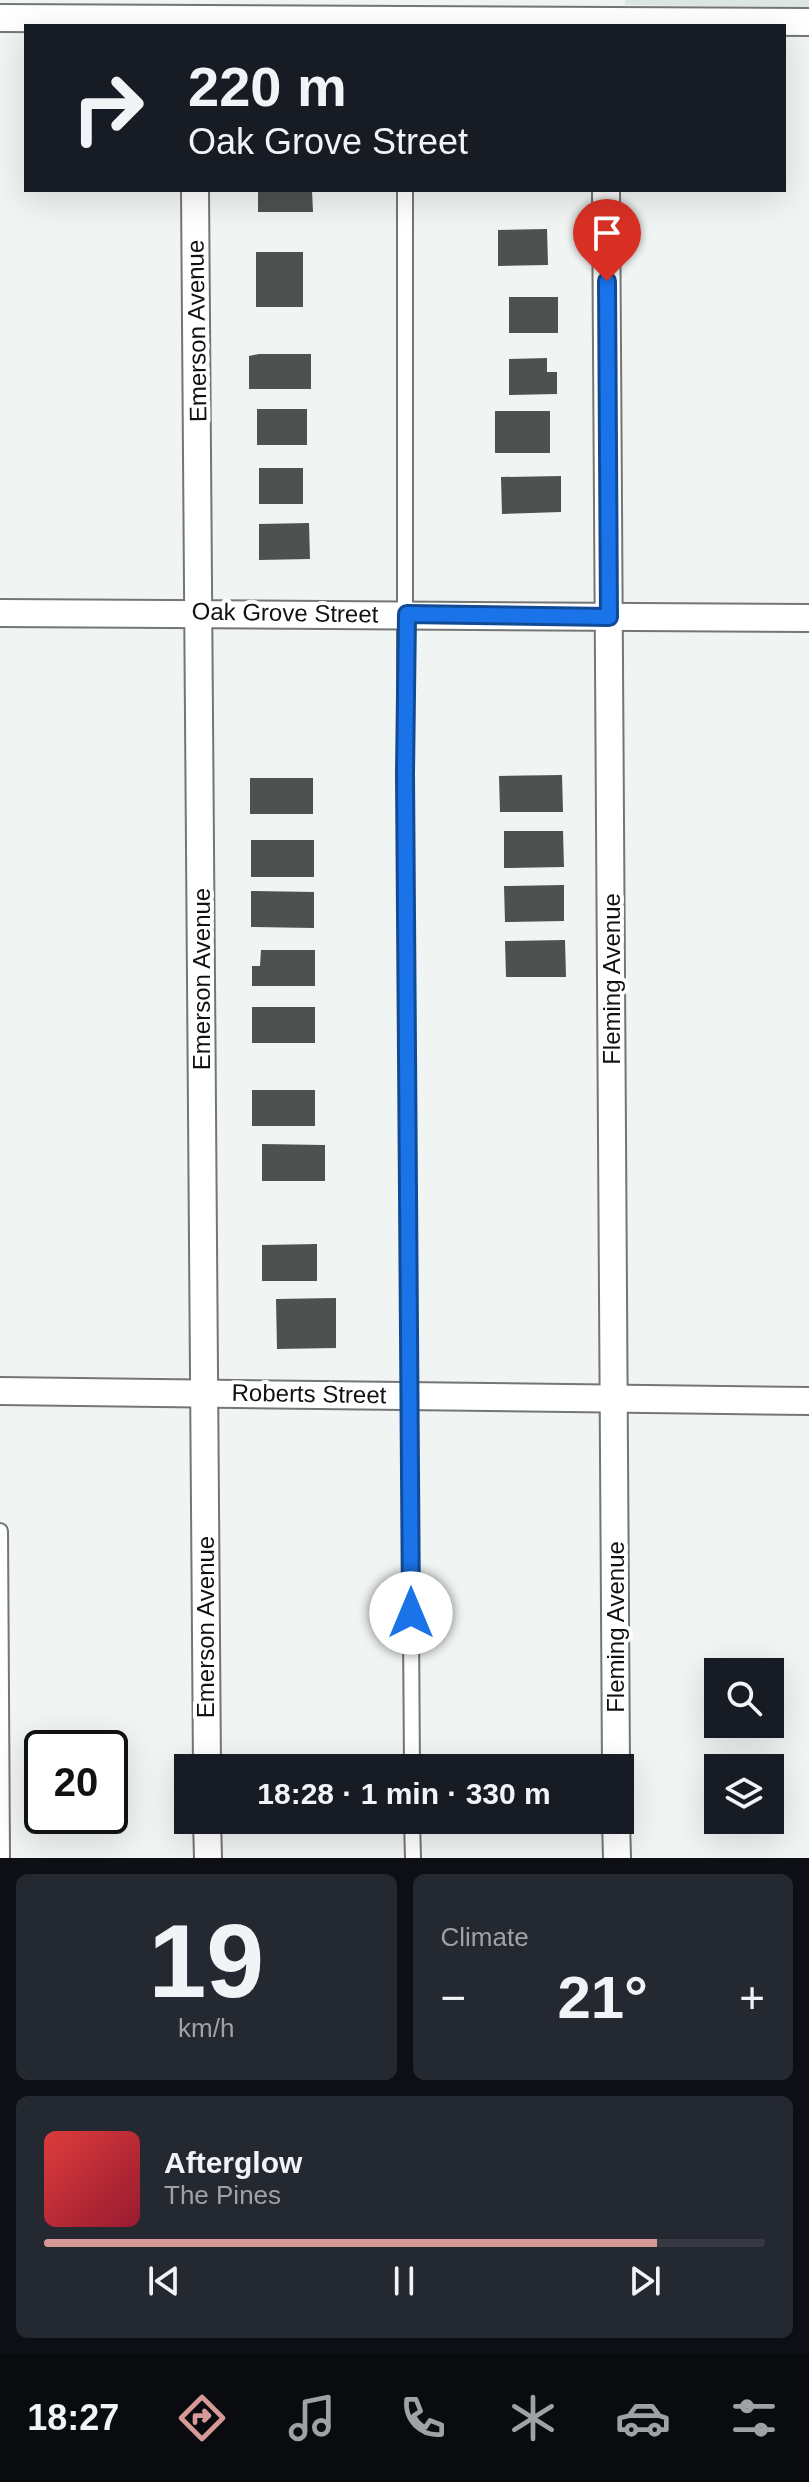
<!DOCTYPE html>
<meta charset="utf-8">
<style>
body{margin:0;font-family:Helvetica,sans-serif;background:#242831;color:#f1f3f6;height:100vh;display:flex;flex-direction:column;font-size:30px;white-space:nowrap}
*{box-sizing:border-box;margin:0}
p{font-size:26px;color:#9ea1a6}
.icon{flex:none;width:44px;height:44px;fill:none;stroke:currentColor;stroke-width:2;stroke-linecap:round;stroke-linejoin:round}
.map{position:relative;height:1858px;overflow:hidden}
.panel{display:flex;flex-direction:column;gap:16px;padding:16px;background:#0d0f14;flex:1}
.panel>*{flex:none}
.guide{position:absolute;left:24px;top:24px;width:762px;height:168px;border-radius:0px;box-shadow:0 8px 32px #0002;background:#171b24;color:#f1f3f6;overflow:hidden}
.buttons{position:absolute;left:704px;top:1658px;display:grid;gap:16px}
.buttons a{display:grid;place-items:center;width:80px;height:80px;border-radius:0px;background:#171b24;box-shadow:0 8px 32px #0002;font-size:40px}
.speed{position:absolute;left:24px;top:1730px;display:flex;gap:16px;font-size:40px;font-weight:700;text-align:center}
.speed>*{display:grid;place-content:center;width:104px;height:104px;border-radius:50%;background:#171b24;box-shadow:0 8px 32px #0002;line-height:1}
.speed .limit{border:4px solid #111;border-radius:12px;background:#fff;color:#111}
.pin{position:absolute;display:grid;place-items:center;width:68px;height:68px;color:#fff;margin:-82px -34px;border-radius:50% 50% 50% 0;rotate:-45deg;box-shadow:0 0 8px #0007}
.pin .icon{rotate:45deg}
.me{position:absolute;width:88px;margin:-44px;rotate:0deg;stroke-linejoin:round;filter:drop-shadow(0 0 6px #0008)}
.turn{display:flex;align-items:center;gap:28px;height:168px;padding:0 32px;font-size:36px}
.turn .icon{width:104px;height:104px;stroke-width:2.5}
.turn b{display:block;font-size:56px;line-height:68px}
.big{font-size:60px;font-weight:700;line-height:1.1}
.panel .tile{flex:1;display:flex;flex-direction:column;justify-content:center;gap:12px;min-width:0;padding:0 28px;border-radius:12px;background:#242831}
.panel .dial{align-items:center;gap:0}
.dial b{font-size:104px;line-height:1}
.song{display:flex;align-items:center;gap:24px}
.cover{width:96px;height:96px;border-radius:12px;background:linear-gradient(135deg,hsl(0 70% 55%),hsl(350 70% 35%))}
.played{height:8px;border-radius:4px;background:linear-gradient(90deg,#d79898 85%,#363941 85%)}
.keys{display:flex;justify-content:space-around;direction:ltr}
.heat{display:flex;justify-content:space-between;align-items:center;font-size:44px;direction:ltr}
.panel .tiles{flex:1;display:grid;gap:16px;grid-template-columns:1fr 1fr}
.tile:last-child{grid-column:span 2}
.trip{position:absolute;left:174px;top:1754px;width:460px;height:80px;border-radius:0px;background:#171b24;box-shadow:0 8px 32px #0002;font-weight:700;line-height:80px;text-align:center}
.dock{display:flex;height:128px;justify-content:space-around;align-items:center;background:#090b0e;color:#9ea1a6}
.dock .icon{width:56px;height:56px}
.dock .selected{color:#d79898}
.dock b{font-size:36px;color:#f1f3f6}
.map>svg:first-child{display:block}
</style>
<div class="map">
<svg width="809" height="1858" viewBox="0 0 809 1858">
<rect width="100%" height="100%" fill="#f0f4f2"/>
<!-- built -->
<path fill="#dce7e2" d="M625,0H809V7L625,5Z"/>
<!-- building -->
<g fill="#4e5150">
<path d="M258,190H312L313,212H258Z"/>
<path d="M547,229L548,265L498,266V230Z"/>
<rect x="256" y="252" width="47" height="55"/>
<rect x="509" y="297" width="49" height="36"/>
<path d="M259,354H311V389H249V356Z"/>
<path d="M547,358V372H557V394L509,395V359Z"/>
<rect x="257" y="409" width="50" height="36"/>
<rect x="495" y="411" width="55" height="42"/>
<rect x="259" y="468" width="44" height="36"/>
<path d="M561,476V512L502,514L501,477Z"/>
<path d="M309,523L310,559L259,560V524Z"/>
<path d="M562,775L563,812H500L499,776Z"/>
<rect x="250" y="778" width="63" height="36"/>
<path d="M504,831H563L564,867L504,868Z"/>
<rect x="251" y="840" width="63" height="37"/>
<path d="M564,885V921L505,922L504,886Z"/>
<path d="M251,891L314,892V928L251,927Z"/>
<path d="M565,940L566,977H506L505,941Z"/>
<path d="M261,950H315V986H252V966H260Z"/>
<rect x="252" y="1007" width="63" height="36"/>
<rect x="252" y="1090" width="63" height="36"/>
<path d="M262,1144L325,1145V1181H262Z"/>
<path d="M317,1244V1281H262V1245Z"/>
<path d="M336,1298V1348L277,1349L276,1299Z"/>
</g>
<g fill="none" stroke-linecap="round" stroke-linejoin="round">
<!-- lane casing -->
<g stroke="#737674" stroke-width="18">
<g id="lane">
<path d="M405,190V774L412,1768"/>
<path d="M0,1531L2,1858"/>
<path d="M412,1820L413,1858"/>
</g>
</g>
<!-- street casing -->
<g stroke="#737674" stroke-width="30">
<g id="street">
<path d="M0,18L809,22"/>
<path d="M195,190L207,1768"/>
<path d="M606,190L616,1768"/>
<path d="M0,613L809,618"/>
<path d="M0,1391L809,1401"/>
<path d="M207,1820L208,1858"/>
<path d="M616,1820L617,1858"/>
</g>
</g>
<!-- lane -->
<use href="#lane" stroke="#fff" stroke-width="14"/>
<!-- street -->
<use href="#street" stroke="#fff" stroke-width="26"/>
</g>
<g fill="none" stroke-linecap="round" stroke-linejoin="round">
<!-- route casing -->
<g stroke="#114b97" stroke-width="20">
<path id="route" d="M411,1613L405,774L407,614L609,617L607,281"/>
</g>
<!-- route -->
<use href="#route" stroke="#1a73e8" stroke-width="14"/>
</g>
<g text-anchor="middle" stroke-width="8" stroke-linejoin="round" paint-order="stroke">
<!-- street labels -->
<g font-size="24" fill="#101110" stroke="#fff">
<text transform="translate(197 331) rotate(-91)" y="8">Emerson Avenue</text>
<text transform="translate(285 613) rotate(1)" y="8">Oak Grove Street</text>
<text transform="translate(202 979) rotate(-90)" y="8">Emerson Avenue</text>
<text transform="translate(612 979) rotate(-90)" y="8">Fleming Avenue</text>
<text transform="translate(309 1394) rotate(1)" y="8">Roberts Street</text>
<text transform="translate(206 1627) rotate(-90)" y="8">Emerson Avenue</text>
<text transform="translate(616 1627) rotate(-90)" y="8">Fleming Avenue</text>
</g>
</g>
</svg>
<div class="buttons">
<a><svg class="icon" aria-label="search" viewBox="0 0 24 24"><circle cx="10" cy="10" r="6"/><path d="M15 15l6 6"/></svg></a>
<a><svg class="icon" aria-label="layers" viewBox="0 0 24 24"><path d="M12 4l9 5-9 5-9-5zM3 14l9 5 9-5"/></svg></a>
</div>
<div class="speed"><div class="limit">20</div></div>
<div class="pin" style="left:607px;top:281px;background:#d93025"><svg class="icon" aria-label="arrive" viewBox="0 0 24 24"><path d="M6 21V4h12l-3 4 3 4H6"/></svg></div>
<svg class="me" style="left:411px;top:1613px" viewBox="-20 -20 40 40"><circle r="19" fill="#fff"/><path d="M0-13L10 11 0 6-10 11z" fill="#1a73e8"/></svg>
<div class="trip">18:28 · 1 min · 330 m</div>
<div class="guide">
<div class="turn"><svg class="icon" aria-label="right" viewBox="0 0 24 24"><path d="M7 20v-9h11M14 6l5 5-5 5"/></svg><div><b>220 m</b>Oak Grove Street</div></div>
</div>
</div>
<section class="panel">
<div class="tiles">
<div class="tile dial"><b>19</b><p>km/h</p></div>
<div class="tile"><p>Climate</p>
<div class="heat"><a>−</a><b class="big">21°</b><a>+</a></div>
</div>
<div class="tile">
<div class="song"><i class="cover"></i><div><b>Afterglow</b><p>The Pines</p></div></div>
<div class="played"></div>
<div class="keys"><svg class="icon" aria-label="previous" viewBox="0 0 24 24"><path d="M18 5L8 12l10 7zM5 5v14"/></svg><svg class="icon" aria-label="pause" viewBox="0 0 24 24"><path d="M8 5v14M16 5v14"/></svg><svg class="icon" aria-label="next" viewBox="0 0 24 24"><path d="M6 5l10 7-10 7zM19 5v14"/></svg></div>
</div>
</div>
</section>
<nav class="dock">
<b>18:27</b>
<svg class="icon selected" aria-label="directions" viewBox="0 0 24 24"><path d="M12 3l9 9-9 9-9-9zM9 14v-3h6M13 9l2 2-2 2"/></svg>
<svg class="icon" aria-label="music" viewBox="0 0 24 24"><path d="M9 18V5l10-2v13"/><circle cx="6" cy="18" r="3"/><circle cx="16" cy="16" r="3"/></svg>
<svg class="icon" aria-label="phone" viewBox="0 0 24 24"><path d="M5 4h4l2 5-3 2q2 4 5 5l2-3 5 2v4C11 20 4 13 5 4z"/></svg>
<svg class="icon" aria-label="climate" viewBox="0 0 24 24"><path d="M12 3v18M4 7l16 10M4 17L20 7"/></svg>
<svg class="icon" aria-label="car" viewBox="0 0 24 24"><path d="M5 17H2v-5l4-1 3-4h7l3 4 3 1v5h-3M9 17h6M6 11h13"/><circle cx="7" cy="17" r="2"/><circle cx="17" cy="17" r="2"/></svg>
<svg class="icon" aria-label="filters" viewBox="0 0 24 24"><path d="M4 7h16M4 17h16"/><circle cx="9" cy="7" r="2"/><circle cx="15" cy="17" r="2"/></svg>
</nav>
